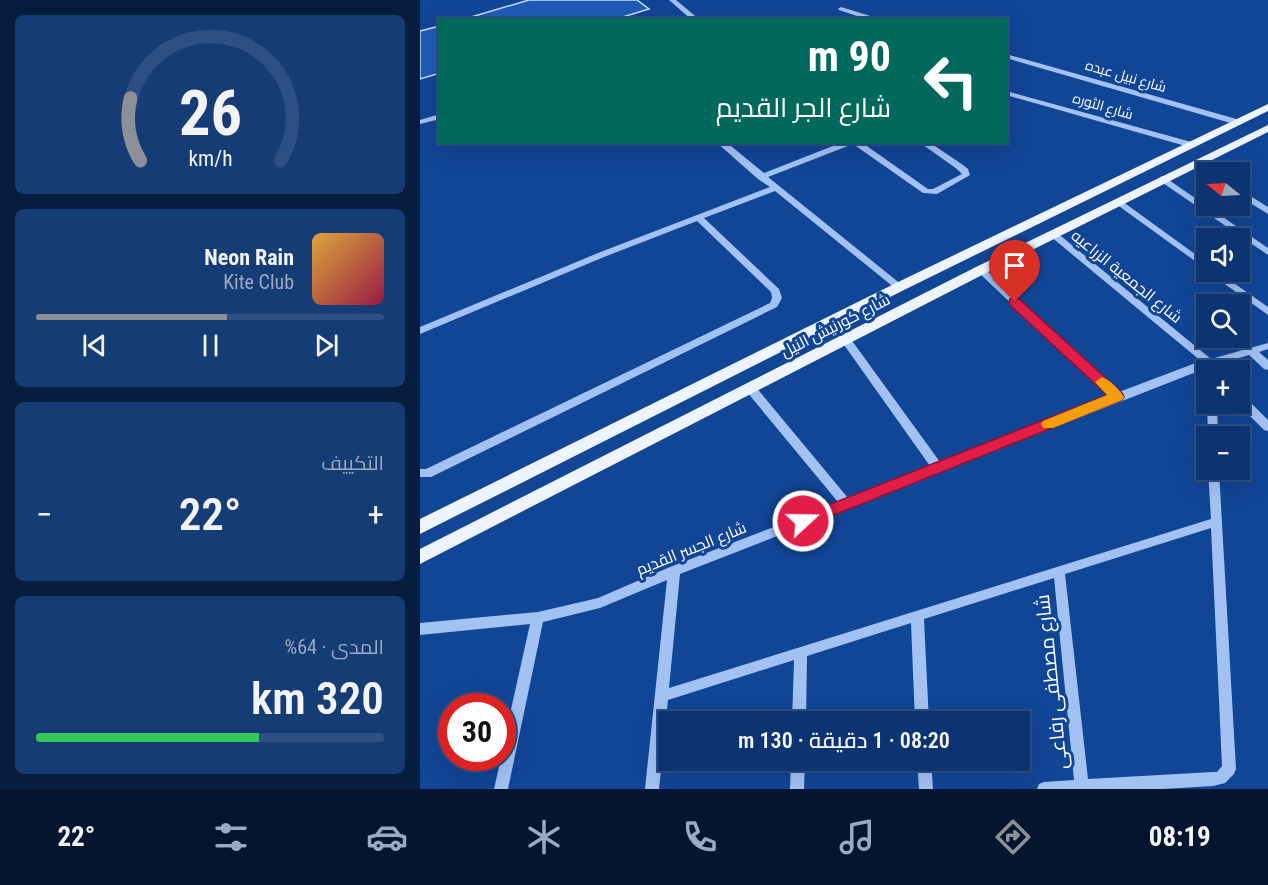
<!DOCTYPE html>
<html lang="ar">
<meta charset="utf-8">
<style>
body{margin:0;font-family:"Roboto Condensed",Cairo,sans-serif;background:#163c75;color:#f1f3f6;direction:rtl;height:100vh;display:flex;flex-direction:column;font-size:22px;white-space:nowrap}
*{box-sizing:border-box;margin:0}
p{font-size:20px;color:#9aaac3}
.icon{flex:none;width:33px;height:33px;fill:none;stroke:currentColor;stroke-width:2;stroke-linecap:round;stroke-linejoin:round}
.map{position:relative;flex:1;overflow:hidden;direction:ltr}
.panel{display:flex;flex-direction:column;gap:15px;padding:15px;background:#071d3e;width:420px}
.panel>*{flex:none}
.hud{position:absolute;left:18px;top:18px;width:570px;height:126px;border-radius:0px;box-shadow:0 6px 24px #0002,0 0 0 2px #2d4f83;direction:rtl;background:#00695c;color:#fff;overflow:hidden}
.needle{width:39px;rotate:288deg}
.tools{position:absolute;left:776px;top:162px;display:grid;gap:12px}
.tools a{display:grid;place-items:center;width:54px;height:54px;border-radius:0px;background:#0d3470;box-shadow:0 6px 24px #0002,0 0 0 2px #2d4f83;font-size:30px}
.speed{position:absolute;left:18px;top:693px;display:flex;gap:12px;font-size:30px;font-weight:700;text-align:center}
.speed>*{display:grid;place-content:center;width:78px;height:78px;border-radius:50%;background:#0d3470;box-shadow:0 6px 24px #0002,0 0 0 2px #2d4f83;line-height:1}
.speed .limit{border:9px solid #d22;background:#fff;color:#111}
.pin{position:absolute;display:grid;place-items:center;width:51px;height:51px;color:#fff;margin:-62px -26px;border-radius:50% 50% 50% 0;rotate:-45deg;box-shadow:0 0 6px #0007}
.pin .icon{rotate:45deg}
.me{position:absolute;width:66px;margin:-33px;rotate:69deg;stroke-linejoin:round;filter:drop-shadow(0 0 4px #0008)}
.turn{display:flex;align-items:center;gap:21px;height:126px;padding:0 18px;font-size:27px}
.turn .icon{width:78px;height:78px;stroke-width:2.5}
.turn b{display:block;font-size:42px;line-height:51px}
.big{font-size:45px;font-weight:600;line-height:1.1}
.panel .card{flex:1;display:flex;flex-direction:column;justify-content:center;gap:9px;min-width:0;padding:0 21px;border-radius:9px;background:#163c75}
.panel .dial{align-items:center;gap:0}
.dial svg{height:156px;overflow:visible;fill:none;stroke:#2d4f83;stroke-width:7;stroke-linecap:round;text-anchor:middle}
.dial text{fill:#f1f3f6;stroke:none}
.song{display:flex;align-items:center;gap:18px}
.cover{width:72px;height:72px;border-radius:9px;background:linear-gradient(135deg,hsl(40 70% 55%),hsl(340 70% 35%))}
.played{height:6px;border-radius:3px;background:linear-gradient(90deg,#8c9099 55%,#2d4f83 55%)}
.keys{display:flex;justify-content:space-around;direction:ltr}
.heat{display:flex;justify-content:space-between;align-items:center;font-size:33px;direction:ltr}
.charge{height:9px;border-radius:4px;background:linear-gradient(90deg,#34c759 64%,#2d4f83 0)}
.trip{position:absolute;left:238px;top:711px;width:372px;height:60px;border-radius:0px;background:#0d3470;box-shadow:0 6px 24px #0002,0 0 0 2px #2d4f83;font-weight:600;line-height:60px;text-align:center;direction:rtl}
.menu{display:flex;height:96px;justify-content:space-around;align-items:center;background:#05152d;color:#9aaac3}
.menu .icon{width:42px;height:42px}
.menu .active{color:#8c9099}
.menu b{font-size:27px;color:#f1f3f6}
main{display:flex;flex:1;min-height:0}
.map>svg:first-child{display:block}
</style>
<main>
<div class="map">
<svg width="848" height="789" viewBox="0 0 848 789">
<rect width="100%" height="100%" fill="#114596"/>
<!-- building -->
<g fill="#1f5bb5" stroke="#c8defd" stroke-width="1.5">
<path d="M109,0H217L229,9L193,20H41Z"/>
<path d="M20,26V73L0,79V31Z"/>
</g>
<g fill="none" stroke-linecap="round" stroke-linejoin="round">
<!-- minor -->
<g fill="#a1c2f3" fill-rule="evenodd">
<path d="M249,0H256L280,20H272Z"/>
<path d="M421,7L460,19L461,20H449L419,10L418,9Z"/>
<path d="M586,54L820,120L821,122L820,124H814L586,58Z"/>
<path d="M586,91L775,143L776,145L772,147H769L586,95Z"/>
<path d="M20,114V119L0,124V120Z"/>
<path d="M296,142H306L344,173L423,142H441L508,189H513L542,174L537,169L499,142H509L543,165L548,169L550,175L517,194L503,193L433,144L348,177L482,285L484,287L482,289H476L355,191L284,218L359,289L362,298L357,307L11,477H0V469H6L350,303L352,298L351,292L277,221L184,257L0,334V327L178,253L350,187L338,179Z"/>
<path d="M773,161H779L794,172L786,173L773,165Z"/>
<path d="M743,176L848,248V255L740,181V177Z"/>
<path d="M819,189L848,207V214L819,196Z"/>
<path d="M699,199L786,262V269L696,204V200Z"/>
<path d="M633,231L636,232L791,359L848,343V349L839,352L848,360V370L844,369L829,355L789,367L260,574L249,688L791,519L788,470H799L816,769L814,774L805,783L793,786L743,789H617L619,784L624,782L654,780L634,578L504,619L509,722H495L491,623L387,656L386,722H372L374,660L248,700L239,789H225L247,580L180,608L123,622L88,789H74L81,758H82V750L110,624L0,635V623L118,612L178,598L250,567L418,502L327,392L326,389L327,386H335L428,498L510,466L422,342L421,340L422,338H430L520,462L689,396L558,272L556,270L558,268H564L699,392L781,361L630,236L629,234ZM791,528L802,766L797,772H793L668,779L645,574Z"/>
<path d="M788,272H798L848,307V315Z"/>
<path d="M819,394L823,395L848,420V431L844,430L818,404Z"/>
<path d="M787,404H797L798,436H788Z"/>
<path d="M371,760H385L384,789H370Z"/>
<path d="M497,760H511L513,789H499Z"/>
</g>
<!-- major -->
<g fill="#edf3ff" fill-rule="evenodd">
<path d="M848,104V111L484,290L0,534V519L474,284Z"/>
<path d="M848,125V132L566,273L0,564V549L556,267Z"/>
</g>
</g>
<!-- route -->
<path fill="#e11d48" stroke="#92132f" stroke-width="1.5" d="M595,298L599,299L702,393L704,397L702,400L389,525H378L376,521L378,517L687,395L590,305L589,302L590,299Z"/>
<!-- slow -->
<path fill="#f59e0b" d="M682,377C690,380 699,389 704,397L702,400L633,428H623L621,424L623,421L687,395L675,382Z"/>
<g text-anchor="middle" stroke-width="6" stroke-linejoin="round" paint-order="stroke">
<!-- far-street labels -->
<g font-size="14" fill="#fff" stroke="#114596">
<text transform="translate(706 76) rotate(16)" y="5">شارع نبيل عبده</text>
<text transform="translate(683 106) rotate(16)" y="5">شارع الثوره</text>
</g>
<!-- street labels -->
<g font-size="16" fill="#fff" stroke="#114596">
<text transform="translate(707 276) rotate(39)" y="6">شارع الجمعية الزراعيه</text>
<text transform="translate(415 325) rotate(-27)" y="6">شارع كورنيش النيل</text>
<text transform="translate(271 548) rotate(-22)" y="6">شارع الجسر القديم</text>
</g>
<!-- near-street labels -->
<g font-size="20" fill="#fff" stroke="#114596">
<text transform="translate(631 682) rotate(-96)" y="7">شارع مصطفى رفاعى</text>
</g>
</g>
</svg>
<div class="tools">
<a><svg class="needle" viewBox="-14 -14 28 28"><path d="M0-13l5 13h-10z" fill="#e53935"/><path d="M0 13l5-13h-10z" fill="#9aaac3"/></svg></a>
<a><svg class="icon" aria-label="sound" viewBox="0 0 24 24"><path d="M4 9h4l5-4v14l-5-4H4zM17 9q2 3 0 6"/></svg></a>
<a><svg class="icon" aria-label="search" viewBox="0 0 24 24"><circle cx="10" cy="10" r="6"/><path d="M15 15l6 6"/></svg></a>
<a>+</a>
<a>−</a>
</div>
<div class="speed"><div class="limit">30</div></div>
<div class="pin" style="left:595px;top:302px;background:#d93025"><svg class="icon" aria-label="arrive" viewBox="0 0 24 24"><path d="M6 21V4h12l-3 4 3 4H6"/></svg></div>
<svg class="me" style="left:383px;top:521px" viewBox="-20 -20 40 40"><circle r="17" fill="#e11d48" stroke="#fff" stroke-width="3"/><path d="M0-11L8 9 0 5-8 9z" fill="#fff"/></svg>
<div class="trip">08:20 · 1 دقيقة · 130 m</div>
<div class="hud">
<div class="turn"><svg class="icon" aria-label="left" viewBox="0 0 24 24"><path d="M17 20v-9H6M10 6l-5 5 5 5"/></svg><div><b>90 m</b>شارع الجر القديم</div></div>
</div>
</div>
<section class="panel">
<div class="card dial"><svg viewBox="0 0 100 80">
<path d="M14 69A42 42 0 1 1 86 69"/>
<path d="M14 69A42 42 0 0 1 9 37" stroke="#8c9099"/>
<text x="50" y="56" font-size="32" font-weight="700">26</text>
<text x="50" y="72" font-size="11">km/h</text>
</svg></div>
<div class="card">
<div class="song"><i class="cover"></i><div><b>Neon Rain</b><p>Kite Club</p></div></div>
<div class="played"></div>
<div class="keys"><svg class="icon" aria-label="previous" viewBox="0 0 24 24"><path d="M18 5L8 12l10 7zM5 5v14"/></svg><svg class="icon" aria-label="pause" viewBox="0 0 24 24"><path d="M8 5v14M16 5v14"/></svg><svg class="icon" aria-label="next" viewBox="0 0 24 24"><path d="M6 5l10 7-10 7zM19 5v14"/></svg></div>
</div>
<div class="card"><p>التكييف</p>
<div class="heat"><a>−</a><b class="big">22°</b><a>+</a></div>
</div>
<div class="card"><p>المدى · 64%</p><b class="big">320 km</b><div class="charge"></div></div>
</section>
</main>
<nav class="menu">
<b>08:19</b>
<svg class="icon active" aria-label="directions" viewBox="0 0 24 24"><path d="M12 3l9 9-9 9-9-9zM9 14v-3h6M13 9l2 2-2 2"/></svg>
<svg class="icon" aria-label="music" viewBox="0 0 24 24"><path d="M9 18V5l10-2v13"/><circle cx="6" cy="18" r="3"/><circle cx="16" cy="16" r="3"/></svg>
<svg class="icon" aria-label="phone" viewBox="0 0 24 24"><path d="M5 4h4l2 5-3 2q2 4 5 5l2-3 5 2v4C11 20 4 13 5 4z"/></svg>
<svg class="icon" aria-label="climate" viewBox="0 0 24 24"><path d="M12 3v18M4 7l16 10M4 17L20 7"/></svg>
<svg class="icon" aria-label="car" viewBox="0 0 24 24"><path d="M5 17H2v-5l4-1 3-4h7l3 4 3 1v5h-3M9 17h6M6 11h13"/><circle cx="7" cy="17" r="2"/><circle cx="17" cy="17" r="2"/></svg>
<svg class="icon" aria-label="filters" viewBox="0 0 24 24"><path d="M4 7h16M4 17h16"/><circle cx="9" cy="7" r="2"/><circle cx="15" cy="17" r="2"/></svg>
<b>22°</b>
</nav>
